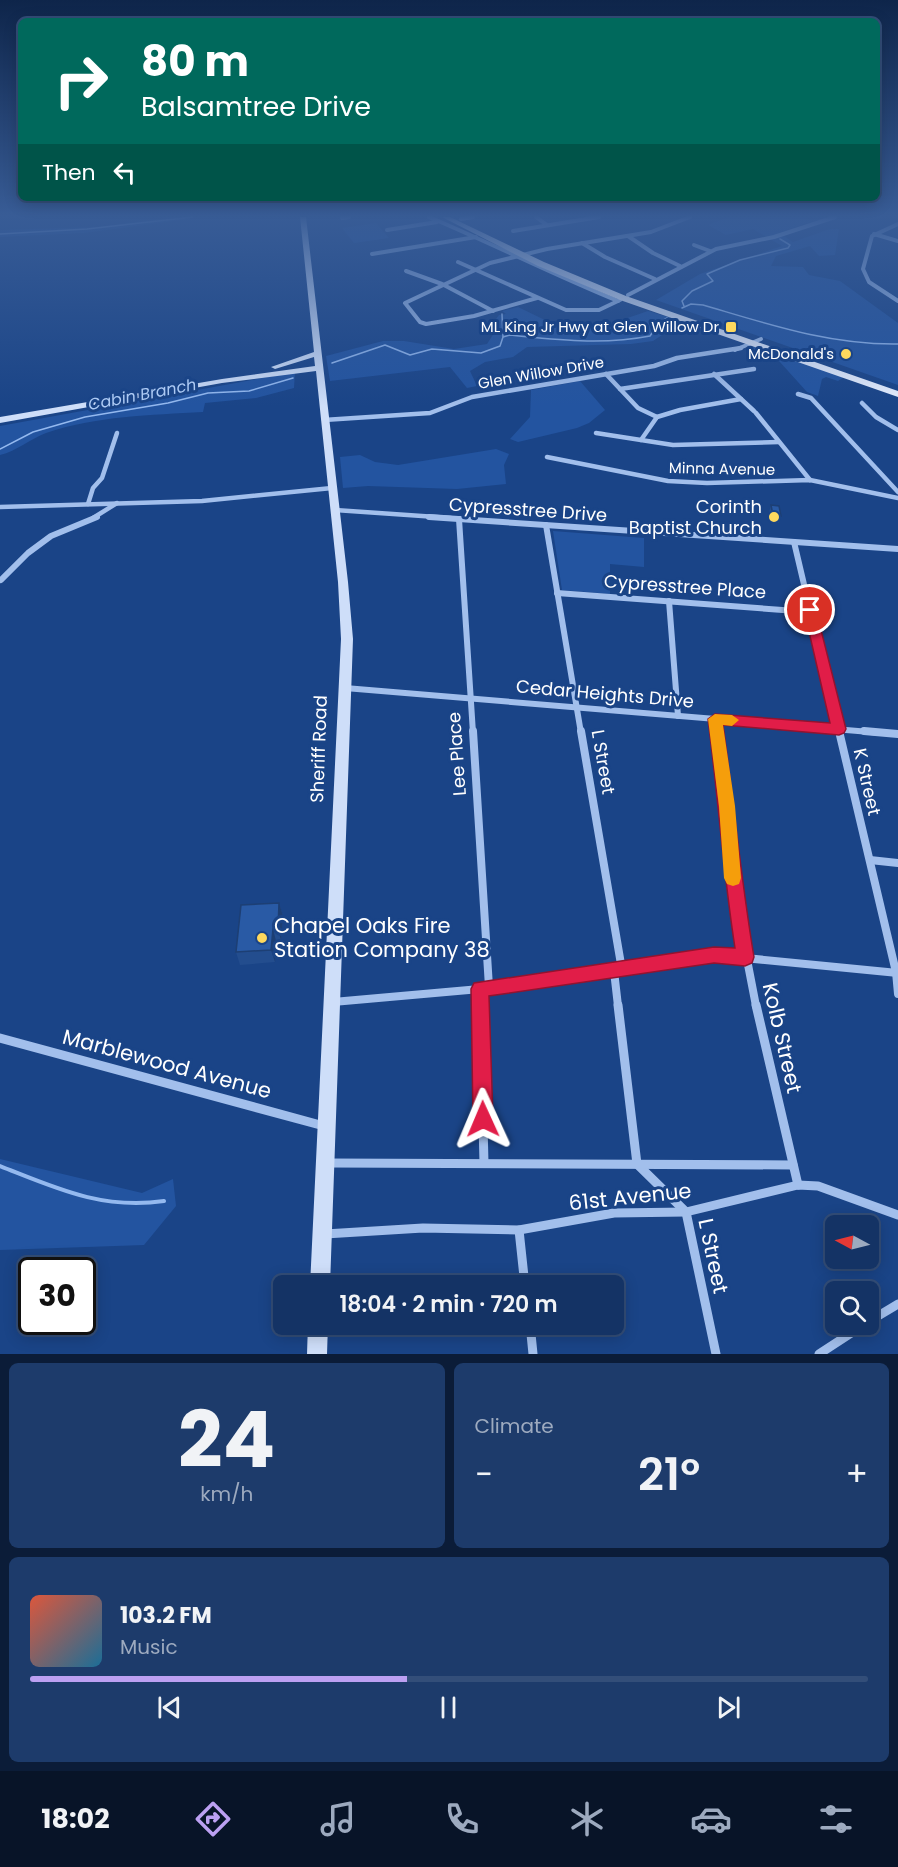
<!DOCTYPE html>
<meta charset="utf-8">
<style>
body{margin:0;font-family:Poppins,sans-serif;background:#1d3b6b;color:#f1f3f6;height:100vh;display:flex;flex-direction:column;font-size:22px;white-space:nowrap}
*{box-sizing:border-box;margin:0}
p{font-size:20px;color:#9daabf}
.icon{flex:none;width:33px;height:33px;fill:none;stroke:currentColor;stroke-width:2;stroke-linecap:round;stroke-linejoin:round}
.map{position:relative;height:1354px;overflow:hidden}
.panel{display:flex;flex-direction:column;gap:9px;padding:9px;background:#0b1c38;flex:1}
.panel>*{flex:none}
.top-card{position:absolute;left:18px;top:18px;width:862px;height:183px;border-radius:9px;box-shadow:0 3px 15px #0003,0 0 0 2px #334e79;background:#00695c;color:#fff;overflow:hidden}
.needle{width:39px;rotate:277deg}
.tools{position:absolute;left:825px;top:1215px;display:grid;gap:12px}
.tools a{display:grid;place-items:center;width:54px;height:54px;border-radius:9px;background:#143365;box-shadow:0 3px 15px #0003,0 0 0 2px #334e79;font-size:30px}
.speed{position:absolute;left:18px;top:1257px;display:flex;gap:12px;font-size:30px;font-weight:700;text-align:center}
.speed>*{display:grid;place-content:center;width:78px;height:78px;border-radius:50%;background:#143365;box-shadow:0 3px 15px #0003,0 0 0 2px #334e79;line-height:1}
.speed .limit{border:3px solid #111;border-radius:9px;background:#fff;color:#111}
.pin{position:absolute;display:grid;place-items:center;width:51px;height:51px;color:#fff;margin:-26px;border:3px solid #fff;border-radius:50%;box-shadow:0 2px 6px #0007}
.me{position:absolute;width:66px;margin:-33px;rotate:359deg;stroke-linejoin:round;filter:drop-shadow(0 0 4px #0008)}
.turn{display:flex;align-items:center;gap:21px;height:126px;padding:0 24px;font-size:27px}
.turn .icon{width:78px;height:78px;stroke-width:2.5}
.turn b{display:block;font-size:42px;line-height:51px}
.then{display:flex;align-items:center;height:57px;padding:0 24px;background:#0003;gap:12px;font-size:22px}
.big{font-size:45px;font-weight:600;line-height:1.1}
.panel .card{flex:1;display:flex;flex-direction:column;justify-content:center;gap:9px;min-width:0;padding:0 21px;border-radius:9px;background:#1d3b6b}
.panel .dial{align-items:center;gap:0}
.dial b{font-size:78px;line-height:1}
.song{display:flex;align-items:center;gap:18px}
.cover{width:72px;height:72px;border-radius:9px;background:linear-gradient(135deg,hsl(10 70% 55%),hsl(200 70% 35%))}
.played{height:6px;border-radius:3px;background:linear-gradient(90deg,#bca0f2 45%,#334e79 45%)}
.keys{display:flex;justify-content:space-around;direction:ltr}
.heat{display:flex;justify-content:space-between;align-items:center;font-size:33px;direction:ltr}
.panel .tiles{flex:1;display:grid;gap:9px;grid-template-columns:1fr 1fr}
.card:last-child{grid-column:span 2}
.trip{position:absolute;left:273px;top:1275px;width:351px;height:60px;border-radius:9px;background:#143365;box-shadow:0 3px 15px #0003,0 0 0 2px #334e79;font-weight:600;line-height:60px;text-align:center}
.tab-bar{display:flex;height:96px;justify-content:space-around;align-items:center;background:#081428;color:#9daabf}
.tab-bar .icon{width:42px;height:42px}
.tab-bar .selected{color:#bca0f2}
.tab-bar b{font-size:27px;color:#f1f3f6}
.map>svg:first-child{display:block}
</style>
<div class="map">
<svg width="898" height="1354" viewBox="0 0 898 1354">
<rect width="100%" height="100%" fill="#1a4487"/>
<!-- green -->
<g fill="#2354a0">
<path d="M176,217H205L84,233L0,237V230L97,227Z"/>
<path d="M728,217H803L813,221L779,233L793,242L830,229H839L835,255L819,256L810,246L776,256L771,266L803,267L809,275L840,281L898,323V385L656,300L700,274L782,246L753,229L726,235L708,225Z"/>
<path d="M376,223L389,238L354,243L342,228Z"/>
<path d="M518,307L549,322L570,326H604L648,311L675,319L668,331L653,341L631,344L527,347L513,357L485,362L470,371L477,386L467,388L450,367L330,381L326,356L383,341H404L454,349L487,344L496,330V319L499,315L506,314L502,311Z"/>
<path d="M756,346L844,377L838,381L826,377L822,379L818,396L807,392L779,361L747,350Z"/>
<path d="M295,372L294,388L256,398L205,403L203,412C151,415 96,416 46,433C30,439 17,451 0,455V426Z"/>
<path d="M580,381L605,410L589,423L577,428L518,442L510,439L530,417L531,390Z"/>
<path d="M496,449L509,454L504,465L506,484L457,489L368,486L343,488L340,457L360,455L375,462L398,465Z"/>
<path d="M553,531L644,538V567L610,564V594L562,590Z"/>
<path d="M0,1159L142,1193L173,1179L176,1206L144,1245L0,1250Z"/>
</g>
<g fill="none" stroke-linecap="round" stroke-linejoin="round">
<!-- stream-far1 -->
<g stroke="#94b9ef" stroke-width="1.5">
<path d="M0,234L87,229L193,217"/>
<path d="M684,306L682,301L692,291L713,281L707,274L740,260L788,248L790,245L780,239"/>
<path d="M682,308L691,304L703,305C768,324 829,345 898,344"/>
<path d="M502,314L503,337"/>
<path d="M332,363L385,345L410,355L432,349L481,353L500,346L503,337L510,335C557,340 604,345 650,336L659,323L667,318"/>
<path d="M0,449L33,432L85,417L168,403L208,393L249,391L293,378"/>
</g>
<!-- stream -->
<path stroke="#94b9ef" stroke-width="4" d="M0,1166C56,1188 102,1210 164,1201"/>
<!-- street-far4 -->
<g stroke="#a2bfec" stroke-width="4">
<path d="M429,217C493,244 554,275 618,301"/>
<path d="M536,217L547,225"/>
<path d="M342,218L349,217"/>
<path d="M461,219L473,217"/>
<path d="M898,224L872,236L863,269L869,282L898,301"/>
<path d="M387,230L437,222"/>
<path d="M513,231L599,217"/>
<path d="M874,234L898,241"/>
<path d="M628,236L653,253L680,266"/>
<path d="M582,243L605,257L655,279"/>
<path d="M694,245L710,251"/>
<path d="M372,254L476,237"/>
<path d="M458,262L566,310H599L620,300"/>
<path d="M406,271L442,284L493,311"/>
<path d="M628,295L716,249L774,237L835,217"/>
<path d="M537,298L474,316L426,324L420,322L405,303L490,263L547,249L651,232L690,217"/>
<path d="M735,350L761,339"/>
</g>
<!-- street-far3 -->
<g stroke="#a2bfec" stroke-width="4.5">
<path d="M606,374L638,408L657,417"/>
<path d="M714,374L754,411"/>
<path d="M620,389L754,369"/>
<path d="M798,394L811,398L898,492"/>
<path d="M862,403L876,417L898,430"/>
<path d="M756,413L810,480"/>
<path d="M657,417L680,410L741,399"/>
<path d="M324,420L430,413L472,397L654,366L677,358L741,348"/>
<path d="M596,433L673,445L779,442"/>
<path d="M641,440L657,417"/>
<path d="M547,457L668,481L707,483L810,480L898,498"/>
<path d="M88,504L93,488L102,478L117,433"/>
<path d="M0,507L202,501L332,488"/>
<path d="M335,510L451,518"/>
<path d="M93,518L117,503"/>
</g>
<!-- street-far2 -->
<g stroke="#a2bfec" stroke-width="6">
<path d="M429,517L898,549"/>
<path d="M459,519L473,733"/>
<path d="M546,525L581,733"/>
<path d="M794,542L839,733"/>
<path d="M1,580L28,553L51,536L97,517"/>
<path d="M557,593L810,612"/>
<path d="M669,601L678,716"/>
<path d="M345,688L882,733"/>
<path d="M715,719L717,733"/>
</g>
<!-- street-far1 -->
<g stroke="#a2bfec" stroke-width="8">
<path d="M473,731L489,987"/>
<path d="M581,731L622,970"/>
<path d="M717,731L727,806L733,887L756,1006"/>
<path d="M839,731L896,972L898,994"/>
<path d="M864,731L898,734"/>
<path d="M870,860L898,863"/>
<path d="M614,971L618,1006"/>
<path d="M480,989V1006"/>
<path d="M333,1002L480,989L714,955L898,973"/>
</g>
<!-- street -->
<g stroke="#a2bfec" stroke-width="9">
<path d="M480,1005L484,1163"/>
<path d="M618,1005L637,1164L686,1212L716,1354"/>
<path d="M756,1005L798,1185"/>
<path d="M0,1038L324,1126"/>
<path d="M329,1163L793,1165"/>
<path d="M519,1230L525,1286"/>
<path d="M325,1234L423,1228L519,1230L614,1213L686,1212L798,1185L818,1186L898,1215"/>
<path d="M868,1322L898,1304"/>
<path d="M530,1324L533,1354"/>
<path d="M819,1354L865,1324"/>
</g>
<!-- secondary -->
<g fill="#cedef9" fill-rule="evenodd">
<path d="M300,217H306L348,582L353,639L330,1286H310L341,639L338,582L316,371L222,383L0,423V417L222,379L315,366L314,357L275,369L271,367L314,352Z"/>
<path d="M308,1324H328L327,1354H307Z"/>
</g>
<!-- primary -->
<path fill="#e7efff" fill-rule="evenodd" d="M442,217H450L544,262L626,296L898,391V397L620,300L538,266Z"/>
</g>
<!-- wall -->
<g fill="#234d8e">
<path d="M771,505L781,516L779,523L771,522L769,512Z"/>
<path d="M279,903L283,916L281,941H276L275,962L240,965L236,952Z"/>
</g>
<!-- shaded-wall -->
<g fill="#1d3f74">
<path d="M279,903L283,916L281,941L278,928Z"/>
<path d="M273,929L276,941L275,962L271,950Z"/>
</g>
<!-- building -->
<g fill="#295aa5" stroke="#1d3f74" stroke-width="1.5">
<path d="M771,505L779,506L781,516L773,515Z"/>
<path d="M279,903L278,928L273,929L271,950L236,952L241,905Z"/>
</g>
<!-- sky -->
<linearGradient id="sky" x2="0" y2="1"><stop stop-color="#0e254a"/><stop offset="0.53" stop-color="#385c96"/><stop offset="1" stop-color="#385c96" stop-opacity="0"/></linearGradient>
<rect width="898" height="406" fill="url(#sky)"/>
<!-- route -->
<path fill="#e11d48" stroke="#92132f" stroke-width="1.5" d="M810,606L816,610L846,729L844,733L839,735L723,725C734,803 741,880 754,957L752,963L745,966L714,963L489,996L493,1119L490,1126L483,1129L476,1126L473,1119L471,989L474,983L714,947L735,948C723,872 718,795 708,719L715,714L830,723L804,610Z"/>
<!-- slow -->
<path fill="#f59e0b" d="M715,714L732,715L739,720L732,726L723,725L735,806L741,878L739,884L733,886L727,884L724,878L719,806L708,719Z"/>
<!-- markers -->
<g fill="#fed95e" stroke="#1a4487" stroke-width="2">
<rect x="725" y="321" width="12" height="12" rx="3"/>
<circle cx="846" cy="354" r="6"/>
<circle cx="774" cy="517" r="6"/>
<circle cx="262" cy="938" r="6"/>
</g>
<g text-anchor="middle" stroke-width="6" stroke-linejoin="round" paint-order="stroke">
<!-- far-poi labels -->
<g font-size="15" fill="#fff" stroke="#1a4487" text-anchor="end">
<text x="719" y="332">ML King Jr Hwy at Glen Willow Dr</text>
<text x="834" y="359">McDonald's</text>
</g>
<!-- far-street labels -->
<g font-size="15" fill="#fff" stroke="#1a4487">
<text transform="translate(541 373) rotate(-10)" y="5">Glen Willow Drive</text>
<text transform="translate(722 469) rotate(1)" y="5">Minna Avenue</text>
</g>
<!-- far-water labels -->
<g font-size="16" font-style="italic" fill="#adcaf4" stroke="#1a4487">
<text transform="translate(142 394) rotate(-11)" y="6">Cabin Branch</text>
</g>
<!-- poi labels -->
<g font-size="18" fill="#fff" stroke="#1a4487" text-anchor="end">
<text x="762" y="513">Corinth<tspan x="762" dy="21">Baptist Church</tspan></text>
</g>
<!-- street labels -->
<g font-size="18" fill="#fff" stroke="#1a4487">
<text transform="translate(528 510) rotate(4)" y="6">Cypresstree Drive</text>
<text transform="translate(685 587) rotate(4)" y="6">Cypresstree Place</text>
<text transform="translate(605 694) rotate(5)" y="6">Cedar Heights Drive</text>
<text transform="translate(319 749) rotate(-88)" y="6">Sheriff Road</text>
<text transform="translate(457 754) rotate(-94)" y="6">Lee Place</text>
<text transform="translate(603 762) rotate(80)" y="6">L Street</text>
<text transform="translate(867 782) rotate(77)" y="6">K Street</text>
</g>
<!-- near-poi labels -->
<g font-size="21" fill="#fff" stroke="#1a4487" text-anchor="start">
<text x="274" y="933">Chapel Oaks Fire<tspan x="274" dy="24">Station Company 38</tspan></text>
</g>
<!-- near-street labels -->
<g font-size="21" fill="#fff" stroke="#1a4487">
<text transform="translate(782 1038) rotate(77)" y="7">Kolb Street</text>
<text transform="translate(167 1064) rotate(15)" y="7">Marblewood Avenue</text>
<text transform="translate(630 1197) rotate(-6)" y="7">61st Avenue</text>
<text transform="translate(713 1256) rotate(78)" y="7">L Street</text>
</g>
</g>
</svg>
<div class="tools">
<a><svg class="needle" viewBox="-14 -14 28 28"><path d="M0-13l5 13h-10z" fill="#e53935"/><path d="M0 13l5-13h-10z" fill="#9daabf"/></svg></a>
<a><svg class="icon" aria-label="search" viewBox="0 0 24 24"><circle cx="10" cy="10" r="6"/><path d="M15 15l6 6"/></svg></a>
</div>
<div class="speed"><div class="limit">30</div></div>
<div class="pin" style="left:810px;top:610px;background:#d93025"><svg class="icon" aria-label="arrive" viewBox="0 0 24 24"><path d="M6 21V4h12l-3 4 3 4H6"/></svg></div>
<svg class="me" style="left:483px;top:1119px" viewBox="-20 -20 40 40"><path d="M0-17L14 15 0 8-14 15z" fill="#e11d48" stroke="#fff" stroke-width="4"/></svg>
<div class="trip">18:04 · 2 min · 720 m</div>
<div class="top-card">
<div class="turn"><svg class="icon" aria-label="right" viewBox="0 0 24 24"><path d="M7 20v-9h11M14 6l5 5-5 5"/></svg><div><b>80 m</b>Balsamtree Drive</div></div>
<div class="then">Then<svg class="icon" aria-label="left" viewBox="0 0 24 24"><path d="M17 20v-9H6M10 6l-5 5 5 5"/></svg></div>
</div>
</div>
<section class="panel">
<div class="tiles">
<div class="card dial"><b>24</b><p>km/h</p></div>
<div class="card"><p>Climate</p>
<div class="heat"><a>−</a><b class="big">21°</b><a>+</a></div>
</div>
<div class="card">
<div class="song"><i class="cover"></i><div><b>103.2 FM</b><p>Music</p></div></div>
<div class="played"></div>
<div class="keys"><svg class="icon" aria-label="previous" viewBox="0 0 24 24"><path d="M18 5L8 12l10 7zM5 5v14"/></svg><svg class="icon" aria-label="pause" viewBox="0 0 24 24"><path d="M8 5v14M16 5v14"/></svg><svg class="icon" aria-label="next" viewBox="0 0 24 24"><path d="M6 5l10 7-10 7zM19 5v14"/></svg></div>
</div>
</div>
</section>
<nav class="tab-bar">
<b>18:02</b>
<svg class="icon selected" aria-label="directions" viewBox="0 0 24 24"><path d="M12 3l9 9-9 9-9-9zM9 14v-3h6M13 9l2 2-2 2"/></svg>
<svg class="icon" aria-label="music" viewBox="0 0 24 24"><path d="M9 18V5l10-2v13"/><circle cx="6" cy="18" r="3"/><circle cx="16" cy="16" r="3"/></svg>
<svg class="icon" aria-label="phone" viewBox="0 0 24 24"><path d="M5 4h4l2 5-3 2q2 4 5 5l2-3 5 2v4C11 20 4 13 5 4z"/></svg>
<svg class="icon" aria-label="climate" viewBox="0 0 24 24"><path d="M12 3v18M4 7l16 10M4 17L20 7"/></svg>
<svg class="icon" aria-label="car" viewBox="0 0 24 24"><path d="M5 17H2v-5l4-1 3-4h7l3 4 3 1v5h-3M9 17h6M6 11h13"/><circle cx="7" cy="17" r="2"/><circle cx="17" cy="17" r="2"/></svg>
<svg class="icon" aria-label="filters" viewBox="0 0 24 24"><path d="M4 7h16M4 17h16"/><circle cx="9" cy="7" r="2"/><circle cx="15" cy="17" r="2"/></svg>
</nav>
